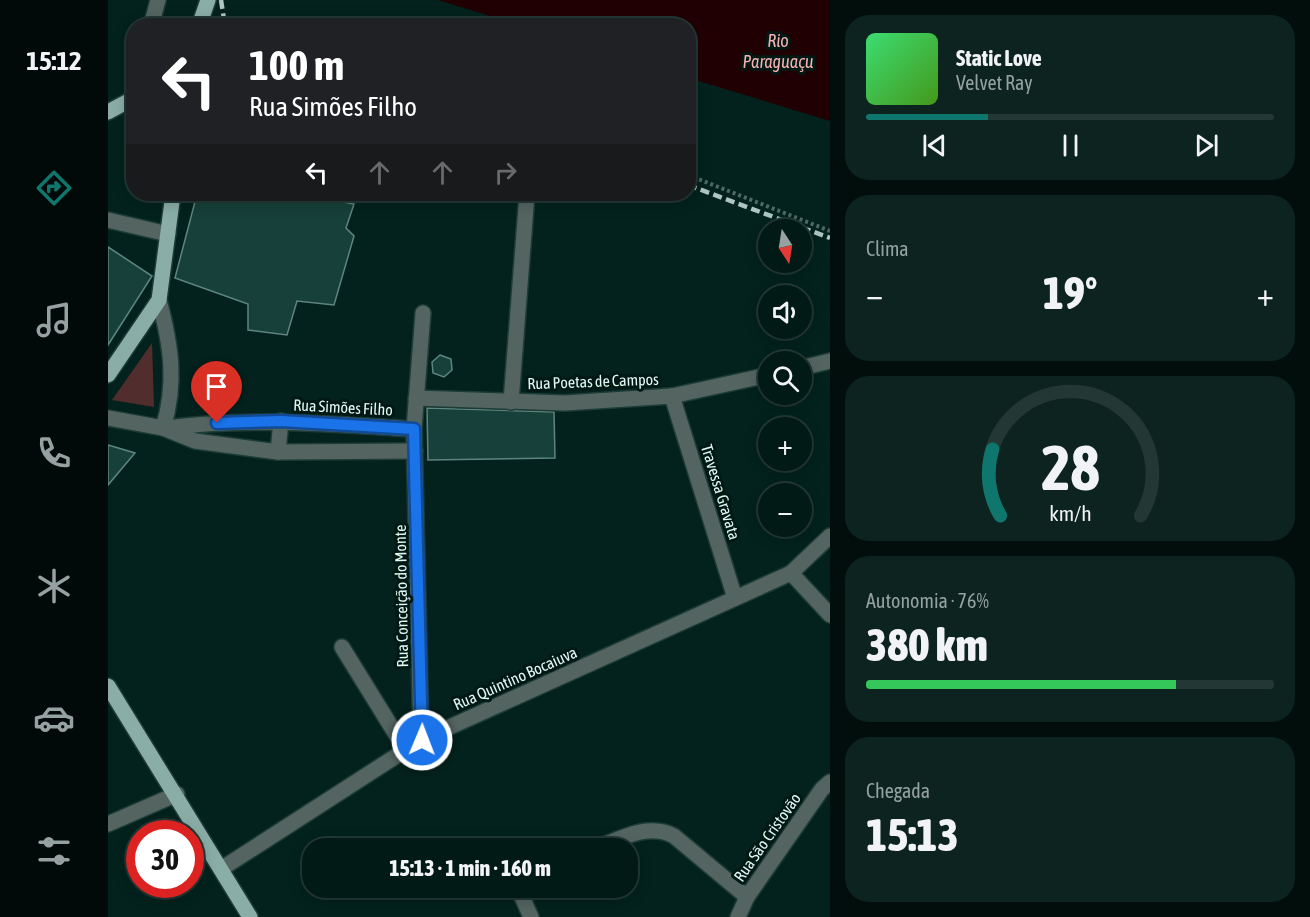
<!DOCTYPE html>
<html lang="pt">
<meta charset="utf-8">
<style>
body{margin:0;font-family:"Asap Condensed",sans-serif;background:#0c231f;color:#f1f3f6;height:100vh;display:flex;flex-direction:column;font-size:22px;white-space:nowrap}
*{box-sizing:border-box;margin:0}
p{font-size:20px;color:#96a1a1}
.icon{flex:none;width:33px;height:33px;fill:none;stroke:currentColor;stroke-width:2;stroke-linecap:round;stroke-linejoin:round}
.map{position:relative;flex:1;overflow:hidden}
.panel{display:flex;flex-direction:column;gap:15px;padding:15px;background:#010e0c;width:480px}
.panel>*{flex:none}
.hud{position:absolute;left:18px;top:18px;width:570px;height:183px;border-radius:24px;box-shadow:0 3px 15px #0003,0 0 0 2px #233835;background:#202124;color:#fff;overflow:hidden}
.needle{width:39px;rotate:168deg}
.fabs{position:absolute;left:650px;top:219px;display:grid;gap:12px}
.fabs a{display:grid;place-items:center;width:54px;height:54px;border-radius:50%;background:#021a16;box-shadow:0 3px 15px #0003,0 0 0 2px #233835;font-size:30px}
.speed{position:absolute;left:18px;top:820px;display:flex;gap:12px;font-size:30px;font-weight:700;text-align:center}
.speed>*{display:grid;place-content:center;width:78px;height:78px;border-radius:50%;background:#021a16;box-shadow:0 3px 15px #0003,0 0 0 2px #233835;line-height:1}
.speed .limit{border:9px solid #d22;background:#fff;color:#111}
.pin{position:absolute;display:grid;place-items:center;width:51px;height:51px;color:#fff;margin:-62px -26px;border-radius:50% 50% 50% 0;rotate:-45deg;box-shadow:0 0 6px #0007}
.pin .icon{rotate:45deg}
.me{position:absolute;width:66px;margin:-33px;rotate:1deg;stroke-linejoin:round;filter:drop-shadow(0 0 4px #0008)}
.turn{display:flex;align-items:center;gap:21px;height:126px;padding:0 24px;font-size:27px}
.turn .icon{width:78px;height:78px;stroke-width:2.5}
.turn b{display:block;font-size:42px;line-height:51px}
.lanes{display:flex;align-items:center;height:57px;padding:0 24px;background:#0003;justify-content:center;gap:30px;direction:ltr}
.lanes .off{opacity:.35}
.big{font-size:45px;font-weight:800;line-height:1.1}
.panel .tile{flex:1;display:flex;flex-direction:column;justify-content:center;gap:9px;min-width:0;padding:0 21px;border-radius:24px;background:#0c231f}
.panel .dial{align-items:center;gap:0}
.dial svg{height:156px;overflow:visible;fill:none;stroke:#233835;stroke-width:7;stroke-linecap:round;text-anchor:middle}
.dial text{fill:#f1f3f6;stroke:none}
.song{display:flex;align-items:center;gap:18px}
.cover{width:72px;height:72px;border-radius:9px;background:linear-gradient(135deg,hsl(140 70% 55%),hsl(100 70% 35%))}
.played{height:6px;border-radius:3px;background:linear-gradient(90deg,#0f766e 30%,#233835 30%)}
.keys{display:flex;justify-content:space-around;direction:ltr}
.heat{display:flex;justify-content:space-between;align-items:center;font-size:33px;direction:ltr}
.charge{height:9px;border-radius:4px;background:linear-gradient(90deg,#34c759 76%,#233835 0)}
.trip{position:absolute;left:194px;top:838px;width:336px;height:60px;border-radius:24px;background:#021a16;box-shadow:0 3px 15px #0003,0 0 0 2px #233835;font-weight:800;line-height:60px;text-align:center}
main{display:flex;flex:1;min-height:0}
.dock{display:flex;flex-direction:column;width:108px;justify-content:space-around;align-items:center;background:#010a09;color:#96a1a1}
.dock .icon{width:42px;height:42px}
.dock .on{color:#0f766e}
.dock b{font-size:27px;color:#f1f3f6}
.map>svg:first-child{display:block}
</style>
<main>
<nav class="dock">
<b>15:12</b>
<svg class="icon on" aria-label="directions" viewBox="0 0 24 24"><path d="M12 3l9 9-9 9-9-9zM9 14v-3h6M13 9l2 2-2 2"/></svg>
<svg class="icon" aria-label="music" viewBox="0 0 24 24"><path d="M9 18V5l10-2v13"/><circle cx="6" cy="18" r="3"/><circle cx="16" cy="16" r="3"/></svg>
<svg class="icon" aria-label="phone" viewBox="0 0 24 24"><path d="M5 4h4l2 5-3 2q2 4 5 5l2-3 5 2v4C11 20 4 13 5 4z"/></svg>
<svg class="icon" aria-label="climate" viewBox="0 0 24 24"><path d="M12 3v18M4 7l16 10M4 17L20 7"/></svg>
<svg class="icon" aria-label="car" viewBox="0 0 24 24"><path d="M5 17H2v-5l4-1 3-4h7l3 4 3 1v5h-3M9 17h6M6 11h13"/><circle cx="7" cy="17" r="2"/><circle cx="17" cy="17" r="2"/></svg>
<svg class="icon" aria-label="filters" viewBox="0 0 24 24"><path d="M4 7h16M4 17h16"/><circle cx="9" cy="7" r="2"/><circle cx="15" cy="17" r="2"/></svg>
</nav>
<div class="map">
<svg width="722" height="917" viewBox="0 0 722 917">
<rect width="100%" height="100%" fill="#03221d"/>
<!-- green -->
<path fill="#512d2e" d="M44,343L46,407L4,400Z"/>
<!-- water -->
<path fill="#210004" d="M330,0H722V121L581,78L580,26L412,25Z"/>
<!-- building -->
<g fill="#164039" stroke="#5d867e" stroke-width="1.5">
<path d="M89,194H193L246,204L238,228L246,236L226,305L189,301L179,335L140,330V304L67,278Z"/>
<path d="M0,247L44,276L0,345Z"/>
<path d="M332,355L343,359L344,370L336,377L325,373L324,362Z"/>
<path d="M319,408L446,412L447,458L320,460Z"/>
<path d="M0,445L27,453L0,485Z"/>
</g>
<g fill="none" stroke-linecap="round" stroke-linejoin="round">
<!-- minor casing -->
<g stroke="#1e3c37" stroke-width="18">
<g id="minor">
<path d="M43,26L50,0"/>
<path d="M0,220L60,234"/>
<path d="M51,300C63,345 69,383 55,428"/>
<path d="M693,368L722,361"/>
<path d="M564,396L627,598"/>
<path d="M308,398L457,403L564,396L660,375"/>
<path d="M403,402L419,194"/>
<path d="M0,418L55,428L87,441L170,452L307,451"/>
<path d="M58,428C140,417 223,424 306,429"/>
<path d="M170,452L173,421"/>
<path d="M683,573L722,615"/>
<path d="M234,647L297,749"/>
<path d="M313,740L306,429L315,313"/>
<path d="M0,824L69,794"/>
<path d="M486,849C512,839 540,822 566,836L639,897"/>
<path d="M113,869L313,740L683,573L722,536"/>
<path d="M410,888L423,917"/>
<path d="M630,917L639,897L714,789L722,782"/>
</g>
</g>
<!-- major casing -->
<g stroke="#1e3c37" stroke-width="18">
<g id="major">
<path d="M91,26L100,0"/>
<path d="M0,112L26,98"/>
<path d="M0,375L51,300L65,194"/>
<path d="M0,686L142,917"/>
</g>
</g>
<!-- path -->
<path stroke="#4e6a65" stroke-width="4" stroke-dasharray="3 3" stroke-linecap="butt" d="M580,175L722,231"/>
<!-- minor -->
<use href="#minor" stroke="#546561" stroke-width="15"/>
<!-- major -->
<use href="#major" stroke="#8aaea7" stroke-width="15"/>
<!-- rail -->
<g stroke="#aec6c1" stroke-width="4.5" stroke-dasharray="9 4.5" stroke-linecap="butt">
<path d="M113,0L117,26"/>
<path d="M580,185L722,238"/>
</g>
</g>
<g fill="none" stroke-linecap="round" stroke-linejoin="round">
<!-- route casing -->
<g stroke="#114b97" stroke-width="15">
<path id="route" d="M109,423L173,421L306,429L314,740"/>
</g>
<!-- route -->
<use href="#route" stroke="#1a73e8" stroke-width="10"/>
</g>
<g text-anchor="middle" stroke-width="6" stroke-linejoin="round" paint-order="stroke">
<!-- street labels -->
<g font-size="16" fill="#e2f8f3" stroke="#001914">
<text transform="translate(485 381) rotate(-2)" y="6">Rua Poetas de Campos</text>
<text transform="translate(235 407) rotate(3)" y="6">Rua Simões Filho</text>
<text transform="translate(613 492) rotate(73)" y="6">Travessa Gravata</text>
<text transform="translate(293 596) rotate(-91)" y="6">Rua Conceição do Monte</text>
<text transform="translate(407 678) rotate(-24)" y="6">Rua Quintino Bocaiuva</text>
<text transform="translate(659 837) rotate(-55)" y="6">Rua São Cristovão</text>
</g>
<!-- water labels -->
<g font-size="18" font-style="italic" fill="#fab0b2" stroke="#001914">
<text x="670" y="47">Rio<tspan x="670" dy="21">Paraguaçu</tspan></text>
</g>
</g>
</svg>
<div class="fabs">
<a><svg class="needle" viewBox="-14 -14 28 28"><path d="M0-13l5 13h-10z" fill="#e53935"/><path d="M0 13l5-13h-10z" fill="#96a1a1"/></svg></a>
<a><svg class="icon" aria-label="sound" viewBox="0 0 24 24"><path d="M4 9h4l5-4v14l-5-4H4zM17 9q2 3 0 6"/></svg></a>
<a><svg class="icon" aria-label="search" viewBox="0 0 24 24"><circle cx="10" cy="10" r="6"/><path d="M15 15l6 6"/></svg></a>
<a>+</a>
<a>−</a>
</div>
<div class="speed"><div class="limit">30</div></div>
<div class="pin" style="left:109px;top:423px;background:#d93025"><svg class="icon" aria-label="arrive" viewBox="0 0 24 24"><path d="M6 21V4h12l-3 4 3 4H6"/></svg></div>
<svg class="me" style="left:314px;top:740px" viewBox="-20 -20 40 40"><circle r="17" fill="#1a73e8" stroke="#fff" stroke-width="3"/><path d="M0-11L8 9 0 5-8 9z" fill="#fff"/></svg>
<div class="trip">15:13 · 1 min · 160 m</div>
<div class="hud">
<div class="turn"><svg class="icon" aria-label="left" viewBox="0 0 24 24"><path d="M17 20v-9H6M10 6l-5 5 5 5"/></svg><div><b>100 m</b>Rua Simões Filho</div></div>
<div class="lanes"><svg class="icon" aria-label="left" viewBox="0 0 24 24"><path d="M17 20v-9H6M10 6l-5 5 5 5"/></svg><svg class="icon off" aria-label="ahead" viewBox="0 0 24 24"><path d="M12 20V5M6 11l6-6 6 6"/></svg><svg class="icon off" aria-label="ahead" viewBox="0 0 24 24"><path d="M12 20V5M6 11l6-6 6 6"/></svg><svg class="icon off" aria-label="right" viewBox="0 0 24 24"><path d="M7 20v-9h11M14 6l5 5-5 5"/></svg></div>
</div>
</div>
<section class="panel">
<div class="tile">
<div class="song"><i class="cover"></i><div><b>Static Love</b><p>Velvet Ray</p></div></div>
<div class="played"></div>
<div class="keys"><svg class="icon" aria-label="previous" viewBox="0 0 24 24"><path d="M18 5L8 12l10 7zM5 5v14"/></svg><svg class="icon" aria-label="pause" viewBox="0 0 24 24"><path d="M8 5v14M16 5v14"/></svg><svg class="icon" aria-label="next" viewBox="0 0 24 24"><path d="M6 5l10 7-10 7zM19 5v14"/></svg></div>
</div>
<div class="tile"><p>Clima</p>
<div class="heat"><a>−</a><b class="big">19°</b><a>+</a></div>
</div>
<div class="tile dial"><svg viewBox="0 0 100 80">
<path d="M14 69A42 42 0 1 1 86 69"/>
<path d="M14 69A42 42 0 0 1 10 35" stroke="#0f766e"/>
<text x="50" y="56" font-size="32" font-weight="700">28</text>
<text x="50" y="72" font-size="11">km/h</text>
</svg></div>
<div class="tile"><p>Autonomia · 76%</p><b class="big">380 km</b><div class="charge"></div></div>
<div class="tile"><p>Chegada</p><b class="big">15:13</b></div>
</section>
</main>
